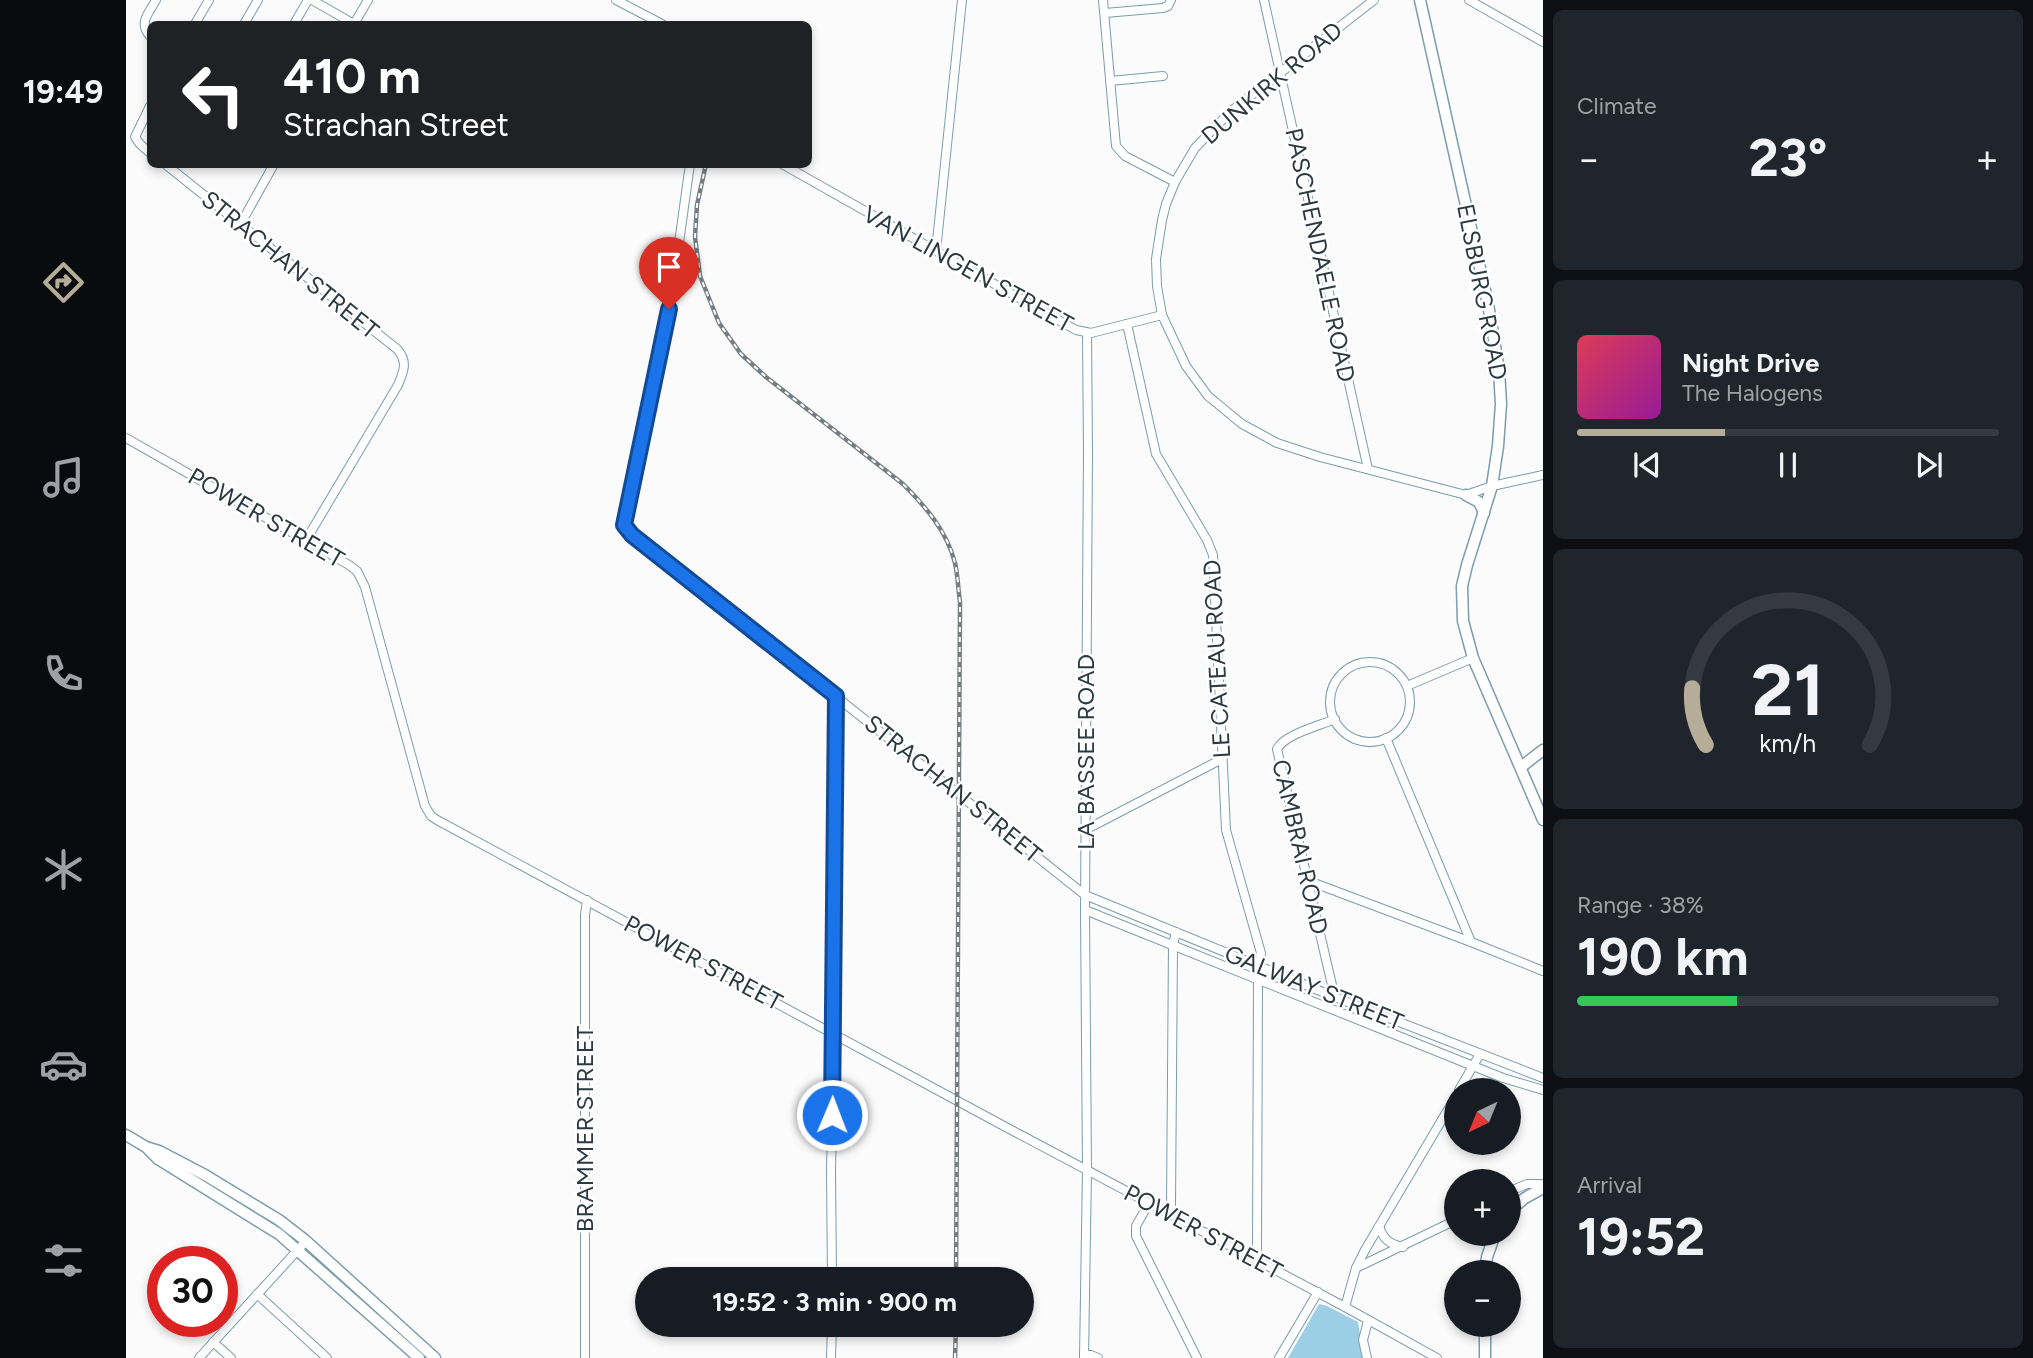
<!DOCTYPE html>
<meta charset="utf-8">
<style>
body{margin:0;font-family:Figtree,sans-serif;background:#20242c;color:#f1f3f6;height:100vh;display:flex;flex-direction:column;font-size:26px;white-space:nowrap}
*{box-sizing:border-box;margin:0}
p{font-size:23px;color:#9ea1a6}
.icon{flex:none;width:38px;height:38px;fill:none;stroke:currentColor;stroke-width:2;stroke-linecap:round;stroke-linejoin:round}
.map{position:relative;flex:1;overflow:hidden}
.details{display:flex;flex-direction:column;gap:10px;padding:10px;background:#0d0f14;width:490px}
.details>*{flex:none}
.guide{position:absolute;left:21px;top:21px;width:665px;height:147px;border-radius:10px;box-shadow:0 4px 10px #0003;background:#202124;color:#fff;overflow:hidden}
.needle{width:46px;rotate:223deg}
.fabs{position:absolute;left:1318px;top:1078px;display:grid;gap:14px}
.fabs a{display:grid;place-items:center;width:77px;height:77px;border-radius:50%;background:#171b24;box-shadow:0 4px 10px #0003;font-size:35px}
.speed{position:absolute;left:21px;top:1246px;display:flex;gap:14px;font-size:35px;font-weight:700;text-align:center}
.speed>*{display:grid;place-content:center;width:91px;height:91px;border-radius:50%;background:#171b24;box-shadow:0 4px 10px #0003;line-height:1}
.speed .limit{border:10px solid #d22;background:#fff;color:#111}
.pin{position:absolute;display:grid;place-items:center;width:60px;height:60px;color:#fff;margin:-72px -30px;border-radius:50% 50% 50% 0;rotate:-45deg;box-shadow:0 0 7px #0007}
.pin .icon{rotate:45deg}
.me{position:absolute;width:77px;margin:-38px;rotate:1deg;stroke-linejoin:round;filter:drop-shadow(0 0 5px #0008)}
.turn{display:flex;align-items:center;gap:24px;height:147px;padding:0 21px;font-size:32px}
.turn .icon{width:91px;height:91px;stroke-width:2.5}
.turn b{display:block;font-size:49px;line-height:60px}
.big{font-size:52px;font-weight:700;line-height:1.1}
.details .card{flex:1;display:flex;flex-direction:column;justify-content:center;gap:10px;min-width:0;padding:0 24px;border-radius:10px;background:#20242c}
.details .dial{align-items:center;gap:0}
.dial svg{height:182px;overflow:visible;fill:none;stroke:#363941;stroke-width:7;stroke-linecap:round;text-anchor:middle}
.dial text{fill:#f1f3f6;stroke:none}
.song{display:flex;align-items:center;gap:21px}
.cover{width:84px;height:84px;border-radius:10px;background:linear-gradient(135deg,hsl(350 70% 55%),hsl(300 70% 35%))}
.played{height:7px;border-radius:4px;background:linear-gradient(90deg,#b6ad99 35%,#363941 35%)}
.keys{display:flex;justify-content:space-around;direction:ltr}
.heat{display:flex;justify-content:space-between;align-items:center;font-size:38px;direction:ltr}
.charge{height:10px;border-radius:5px;background:linear-gradient(90deg,#34c759 38%,#363941 0)}
.trip{position:absolute;left:509px;top:1267px;width:399px;height:70px;border-radius:35px;background:#171b24;box-shadow:0 4px 10px #0003;font-weight:700;line-height:70px;text-align:center}
main{display:flex;flex:1;min-height:0}
.tabs{display:flex;flex-direction:column;width:126px;justify-content:space-around;align-items:center;background:#090b0e;color:#9ea1a6}
.tabs .icon{width:49px;height:49px}
.tabs .active{color:#b6ad99}
.tabs b{font-size:32px;color:#f1f3f6}
.map>svg:first-child{display:block}
</style>
<main>
<nav class="tabs">
<b>19:49</b>
<svg class="icon active" aria-label="directions" viewBox="0 0 24 24"><path d="M12 3l9 9-9 9-9-9zM9 14v-3h6M13 9l2 2-2 2"/></svg>
<svg class="icon" aria-label="music" viewBox="0 0 24 24"><path d="M9 18V5l10-2v13"/><circle cx="6" cy="18" r="3"/><circle cx="16" cy="16" r="3"/></svg>
<svg class="icon" aria-label="phone" viewBox="0 0 24 24"><path d="M5 4h4l2 5-3 2q2 4 5 5l2-3 5 2v4C11 20 4 13 5 4z"/></svg>
<svg class="icon" aria-label="climate" viewBox="0 0 24 24"><path d="M12 3v18M4 7l16 10M4 17L20 7"/></svg>
<svg class="icon" aria-label="car" viewBox="0 0 24 24"><path d="M5 17H2v-5l4-1 3-4h7l3 4 3 1v5h-3M9 17h6M6 11h13"/><circle cx="7" cy="17" r="2"/><circle cx="17" cy="17" r="2"/></svg>
<svg class="icon" aria-label="filters" viewBox="0 0 24 24"><path d="M4 7h16M4 17h16"/><circle cx="9" cy="7" r="2"/><circle cx="15" cy="17" r="2"/></svg>
</nav>
<div class="map">
<svg width="1417" height="1358" viewBox="0 0 1417 1358">
<rect width="100%" height="100%" fill="#fbfbfb"/>
<!-- green -->
<path fill="#9ccfe6" d="M1193,1304L1201,1306L1232,1322L1238,1358H1162Z"/>
<g fill="none" stroke-linecap="round" stroke-linejoin="round">
<!-- minor casing -->
<g stroke="#7b9dad" stroke-width="10">
<g id="minor">
<path d="M186,0L228,24"/>
<path d="M490,0L536,24"/>
<path d="M977,0L990,146L999,156L1049,182"/>
<path d="M1138,0L1242,469"/>
<path d="M1248,0L1104,112L1069,148L1049,182L1040,204L1036,220L1030,259L1031,286L1036,315L1060,366L1082,396L1116,424L1151,443L1194,457L1340,495L1366,486L1417,475"/>
<path d="M1343,0L1417,42"/>
<path d="M979,13L1037,8L1042,6L1045,0"/>
<path d="M69,24L83,0"/>
<path d="M118,24L132,0"/>
<path d="M168,24L182,0"/>
<path d="M228,24L242,0"/>
<path d="M24,36C12,23 23,13 30,0"/>
<path d="M984,81L1037,76"/>
<path d="M24,106L9,137L14,144L24,153"/>
<path d="M39,164L271,349C282,361 278,371 272,385L180,540"/>
<path d="M564,164L546,293L500,510L498,525L501,530L959,895L1209,997L1417,1078"/>
<path d="M656,164L950,330L965,333L1036,315"/>
<path d="M114,225L148,164"/>
<path d="M810,251L836,0"/>
<path d="M1001,324L1030,454L1081,540L1087,555L1100,830L1135,953L1132,978L1131,1253L1130,1260"/>
<path d="M0,438L223,565L231,571L239,587L299,806L305,816L311,820L876,1125L1219,1307L1311,1358"/>
<circle cx="1244" cy="702" r="40"/>
<path d="M1281,686L1347,658"/>
<path d="M1209,719C1193,726 1159,734 1151,749L1209,998"/>
<path d="M1260,738L1345,942"/>
<path d="M959,830L1096,759"/>
<path d="M1180,880L1345,942L1417,971"/>
<path d="M959,910L1377,1078L1417,1090"/>
<path d="M1333,1090L1354,1054"/>
<path d="M1382,1192L1401,1184H1417"/>
<path d="M1023,1203L1010,1226V1236L1071,1358"/>
<path d="M1042,1214L1045,1205L1047,945L1050,932"/>
<path d="M1253,1226C1257,1239 1263,1244 1277,1247"/>
<path d="M1230,1268L1330,1220"/>
<path d="M706,1279L705,1169L708,1033L710,696"/>
<path d="M131,1294L201,1358"/>
<path d="M1219,1307L1230,1268L1239,1250L1330,1096"/>
<path d="M87,1342L105,1358"/>
<path d="M958,1355H965L972,1358"/>
<path d="M73,1358L180,1241"/>
<path d="M459,1358V915L461,900"/>
<path d="M705,1358L706,1325"/>
<path d="M958,1358L961,1170L959,910L962,452L961,333"/>
<path d="M1153,1358L1192,1292"/>
<path d="M1241,1358L1237,1340L1242,1321"/>
</g>
</g>
<!-- major casing -->
<g stroke="#7b9dad" stroke-width="13">
<g id="major">
<path d="M1294,0L1362,304L1373,370L1375,404L1372,446L1366,486L1341,565L1336,586L1337,621L1347,658L1417,820"/>
<path d="M1340,495L1353,502L1358,513"/>
<path d="M1395,767L1417,750"/>
<path d="M0,1135L20,1147L33,1151L79,1175L153,1220L180,1241L309,1358"/>
<path d="M22,1149L32,1159L153,1234L293,1358"/>
<path d="M1382,1212L1399,1198L1417,1188"/>
<path d="M1359,1272L1361,1257L1369,1234"/>
<path d="M1359,1358V1325"/>
</g>
</g>
<!-- minor -->
<use href="#minor" stroke="#fff" stroke-width="8"/>
<!-- major -->
<use href="#major" stroke="#fff" stroke-width="10"/>
<!-- rail casing -->
<g stroke="#757e82" stroke-width="4.5">
<g id="rail">
<path d="M580,164L571,205L569,237L574,276L593,323L615,354L640,377L777,484C799,506 821,531 829,563C832,576 832,589 834,602L830,1279"/>
<path d="M829,1358L830,1325"/>
</g>
</g>
<!-- rail -->
<use href="#rail" stroke="#fff" stroke-width="2" stroke-dasharray="5" stroke-linecap="butt"/>
</g>
<g fill="none" stroke-linecap="round" stroke-linejoin="round">
<!-- route casing -->
<g stroke="#114b97" stroke-width="18">
<path id="route" d="M543,309L498,525L506,535L710,696L706,1115"/>
</g>
<!-- route -->
<use href="#route" stroke="#1a73e8" stroke-width="12"/>
</g>
<g text-anchor="middle" stroke-width="5" stroke-linejoin="round" paint-order="stroke">
<!-- street labels -->
<g font-size="24" fill="#2b3a40" stroke="#fff">
<text transform="translate(1146 83) rotate(-40)" y="8">DUNKIRK ROAD</text>
<text transform="translate(1194 255) rotate(78)" y="8">PASCHENDAELE ROAD</text>
<text transform="translate(164 265) rotate(39)" y="8">STRACHAN STREET</text>
<text transform="translate(842 269) rotate(29)" y="8">VAN LINGEN STREET</text>
<text transform="translate(1356 292) rotate(79)" y="8">ELSBURG ROAD</text>
<text transform="translate(140 518) rotate(30)" y="8">POWER STREET</text>
<text transform="translate(1091 659) rotate(-93)" y="8">LE CATEAU ROAD</text>
<text transform="translate(960 752) rotate(-90)" y="8">LA BASSEE ROAD</text>
<text transform="translate(827 789) rotate(39)" y="8">STRACHAN STREET</text>
<text transform="translate(1174 847) rotate(77)" y="8">CAMBRAI ROAD</text>
<text transform="translate(577 963) rotate(28)" y="8">POWER STREET</text>
<text transform="translate(1188 988) rotate(22)" y="8">GALWAY STREET</text>
<text transform="translate(459 1129) rotate(-90)" y="8">BRAMMER STREET</text>
<text transform="translate(1077 1232) rotate(28)" y="8">POWER STREET</text>
</g>
</g>
</svg>
<div class="fabs">
<a><svg class="needle" viewBox="-14 -14 28 28"><path d="M0-13l5 13h-10z" fill="#e53935"/><path d="M0 13l5-13h-10z" fill="#9ea1a6"/></svg></a>
<a>+</a>
<a>−</a>
</div>
<div class="speed"><div class="limit">30</div></div>
<div class="pin" style="left:543px;top:309px;background:#d93025"><svg class="icon" aria-label="arrive" viewBox="0 0 24 24"><path d="M6 21V4h12l-3 4 3 4H6"/></svg></div>
<svg class="me" style="left:706px;top:1115px" viewBox="-20 -20 40 40"><circle r="17" fill="#1a73e8" stroke="#fff" stroke-width="3"/><path d="M0-11L8 9 0 5-8 9z" fill="#fff"/></svg>
<div class="trip">19:52 · 3 min · 900 m</div>
<div class="guide">
<div class="turn"><svg class="icon" aria-label="left" viewBox="0 0 24 24"><path d="M17 20v-9H6M10 6l-5 5 5 5"/></svg><div><b>410 m</b>Strachan Street</div></div>
</div>
</div>
<section class="details">
<div class="card"><p>Climate</p>
<div class="heat"><a>−</a><b class="big">23°</b><a>+</a></div>
</div>
<div class="card">
<div class="song"><i class="cover"></i><div><b>Night Drive</b><p>The Halogens</p></div></div>
<div class="played"></div>
<div class="keys"><svg class="icon" aria-label="previous" viewBox="0 0 24 24"><path d="M18 5L8 12l10 7zM5 5v14"/></svg><svg class="icon" aria-label="pause" viewBox="0 0 24 24"><path d="M8 5v14M16 5v14"/></svg><svg class="icon" aria-label="next" viewBox="0 0 24 24"><path d="M6 5l10 7-10 7zM19 5v14"/></svg></div>
</div>
<div class="card dial"><svg viewBox="0 0 100 80">
<path d="M14 69A42 42 0 1 1 86 69"/>
<path d="M14 69A42 42 0 0 1 8 44" stroke="#b6ad99"/>
<text x="50" y="56" font-size="32" font-weight="700">21</text>
<text x="50" y="72" font-size="11">km/h</text>
</svg></div>
<div class="card"><p>Range · 38%</p><b class="big">190 km</b><div class="charge"></div></div>
<div class="card"><p>Arrival</p><b class="big">19:52</b></div>
</section>
</main>
